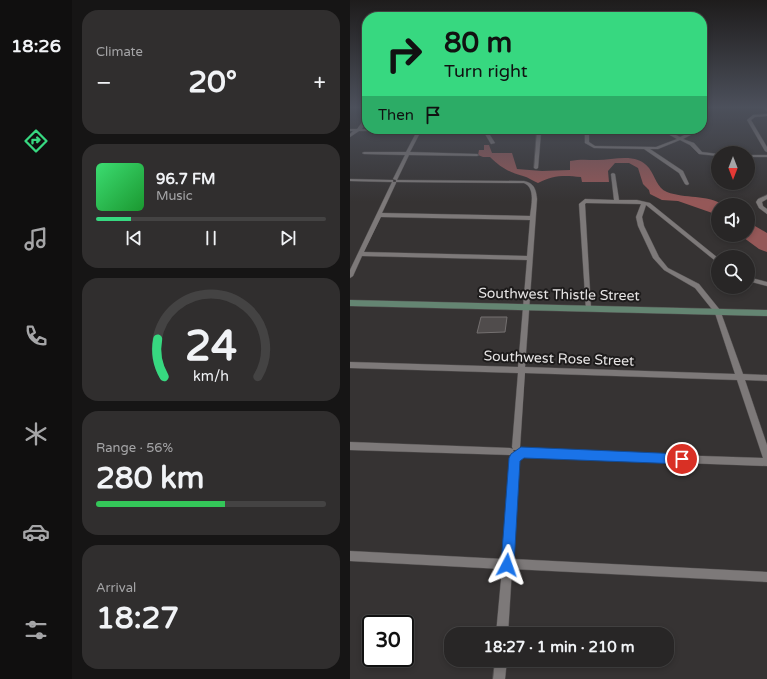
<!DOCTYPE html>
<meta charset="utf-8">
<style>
body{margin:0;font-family:"Varela Round",sans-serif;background:#302e2e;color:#f1f3f6;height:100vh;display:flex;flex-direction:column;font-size:15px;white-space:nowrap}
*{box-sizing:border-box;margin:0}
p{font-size:13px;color:#a5a5a7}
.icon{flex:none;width:22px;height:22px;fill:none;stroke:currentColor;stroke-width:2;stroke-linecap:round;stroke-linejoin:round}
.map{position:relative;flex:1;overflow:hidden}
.panel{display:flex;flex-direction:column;gap:10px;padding:10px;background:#161515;width:278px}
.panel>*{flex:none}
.hud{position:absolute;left:12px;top:12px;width:345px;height:122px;border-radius:16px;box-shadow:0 2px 6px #0003,0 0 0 1px #444343;background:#37d880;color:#111;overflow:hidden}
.needle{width:26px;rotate:180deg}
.tools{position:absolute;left:361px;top:146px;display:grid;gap:8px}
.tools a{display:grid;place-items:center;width:44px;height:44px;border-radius:50%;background:#282626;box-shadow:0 2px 6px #0003,0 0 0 1px #444343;font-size:20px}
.speed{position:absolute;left:12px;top:615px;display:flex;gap:8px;font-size:20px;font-weight:700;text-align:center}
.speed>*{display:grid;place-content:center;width:52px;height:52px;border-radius:50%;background:#282626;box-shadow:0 2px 6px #0003,0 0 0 1px #444343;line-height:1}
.speed .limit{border:2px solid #111;border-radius:6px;background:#fff;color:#111}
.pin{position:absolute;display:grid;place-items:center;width:34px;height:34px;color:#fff;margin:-17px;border:2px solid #fff;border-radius:50%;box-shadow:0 1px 4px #0007}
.me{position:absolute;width:44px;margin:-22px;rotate:4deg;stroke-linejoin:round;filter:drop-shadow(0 0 3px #0008)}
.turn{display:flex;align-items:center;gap:14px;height:84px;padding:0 16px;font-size:18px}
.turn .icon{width:52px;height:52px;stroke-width:2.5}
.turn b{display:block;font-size:28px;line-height:34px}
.then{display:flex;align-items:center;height:38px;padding:0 16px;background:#0003;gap:8px;font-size:15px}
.big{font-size:30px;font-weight:700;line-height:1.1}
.panel .card{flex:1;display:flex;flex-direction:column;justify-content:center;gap:6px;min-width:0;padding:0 14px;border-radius:16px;background:#302e2e}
.panel .dial{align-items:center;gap:0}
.dial svg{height:104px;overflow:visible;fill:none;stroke:#444343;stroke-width:7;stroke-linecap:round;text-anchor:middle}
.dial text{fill:#f1f3f6;stroke:none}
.song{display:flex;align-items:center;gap:12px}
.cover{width:48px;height:48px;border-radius:6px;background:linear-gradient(135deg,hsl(140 70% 55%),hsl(130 70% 35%))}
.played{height:4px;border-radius:2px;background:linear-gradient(90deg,#37d880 15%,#444343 15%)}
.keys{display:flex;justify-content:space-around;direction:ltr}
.heat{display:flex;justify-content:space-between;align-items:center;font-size:22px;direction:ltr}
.charge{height:6px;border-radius:3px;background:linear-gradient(90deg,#34c759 56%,#444343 0)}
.trip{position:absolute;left:94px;top:627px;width:230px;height:40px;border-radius:16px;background:#282626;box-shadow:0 2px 6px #0003,0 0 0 1px #444343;font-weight:700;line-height:40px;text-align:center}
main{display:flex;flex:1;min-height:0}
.tab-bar{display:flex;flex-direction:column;width:72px;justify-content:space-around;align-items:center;background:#100f0f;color:#a5a5a7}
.tab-bar .icon{width:28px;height:28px}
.tab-bar .active{color:#37d880}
.tab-bar b{font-size:18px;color:#f1f3f6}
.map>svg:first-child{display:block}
</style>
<main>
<nav class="tab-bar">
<b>18:26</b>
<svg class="icon active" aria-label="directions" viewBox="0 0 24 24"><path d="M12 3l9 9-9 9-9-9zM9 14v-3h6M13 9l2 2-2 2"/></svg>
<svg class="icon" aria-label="music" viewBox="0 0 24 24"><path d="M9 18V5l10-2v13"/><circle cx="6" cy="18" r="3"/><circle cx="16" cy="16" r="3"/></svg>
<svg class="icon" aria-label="phone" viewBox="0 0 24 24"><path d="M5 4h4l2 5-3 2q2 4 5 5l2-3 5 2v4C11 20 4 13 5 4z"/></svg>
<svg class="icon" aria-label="climate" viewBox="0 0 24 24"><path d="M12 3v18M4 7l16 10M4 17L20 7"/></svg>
<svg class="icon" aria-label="car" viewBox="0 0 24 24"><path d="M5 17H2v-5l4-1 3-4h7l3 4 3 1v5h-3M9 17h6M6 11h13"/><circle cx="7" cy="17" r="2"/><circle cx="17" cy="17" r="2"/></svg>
<svg class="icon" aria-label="filters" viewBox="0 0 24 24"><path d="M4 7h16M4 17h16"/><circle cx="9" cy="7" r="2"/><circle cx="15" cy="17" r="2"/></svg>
</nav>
<section class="panel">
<div class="card"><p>Climate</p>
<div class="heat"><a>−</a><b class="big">20°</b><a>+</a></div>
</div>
<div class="card">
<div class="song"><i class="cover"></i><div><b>96.7 FM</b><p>Music</p></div></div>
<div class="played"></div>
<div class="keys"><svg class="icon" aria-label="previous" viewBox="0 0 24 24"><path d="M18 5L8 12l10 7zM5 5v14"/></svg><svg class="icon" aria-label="pause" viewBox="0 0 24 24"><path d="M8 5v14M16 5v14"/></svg><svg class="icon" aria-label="next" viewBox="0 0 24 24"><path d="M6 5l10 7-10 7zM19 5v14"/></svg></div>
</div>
<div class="card dial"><svg viewBox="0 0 100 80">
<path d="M14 69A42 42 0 1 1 86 69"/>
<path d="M14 69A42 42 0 0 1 9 40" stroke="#37d880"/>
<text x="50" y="56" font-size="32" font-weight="700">24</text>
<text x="50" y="72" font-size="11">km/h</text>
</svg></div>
<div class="card"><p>Range · 56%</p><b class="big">280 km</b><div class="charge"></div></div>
<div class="card"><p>Arrival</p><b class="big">18:27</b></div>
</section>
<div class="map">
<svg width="417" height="679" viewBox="0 0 417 679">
<rect width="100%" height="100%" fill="#363333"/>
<!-- forest -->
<g fill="#955858">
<path d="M134,145H139L142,153H162L167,169L192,171L220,170V161C230,159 238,160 247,160C265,160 286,152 299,168C305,176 307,188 317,192C335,199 357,194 373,205H368V215L328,201L312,200L300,194L299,190L293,184L288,168L279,163H265L258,171L259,182H232L231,177C214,175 203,175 188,183C183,181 178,177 173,176C159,172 151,168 140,157H133L128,155L129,150H134Z"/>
<path d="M398,222L417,233V252L409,249L390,235H398Z"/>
</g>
<!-- building -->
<path fill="#504c4c" stroke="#747070" d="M131,317H157L155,332L127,333Z"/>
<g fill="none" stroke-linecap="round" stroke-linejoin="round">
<!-- minor casing -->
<g stroke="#524f4f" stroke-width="1">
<g id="minor">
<path d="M352,107H356L352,109Z"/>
<path d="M412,107H416L417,108V111Z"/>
<path d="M417,114V116L405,117L401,120L417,147V152L415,151L397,120L403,115Z"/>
<path d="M16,117H17V121L12,129H129L138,132L145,143L141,144L135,134L128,131H71L60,152L127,154L129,155L127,156L59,155L47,180L174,181C184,183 186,189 187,199L175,367L385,374L365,313L345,288L314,270L303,258L288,226L286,217L291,204L236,203L235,204L241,308L238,310H236L229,204L235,199L264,200L261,174L263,173L265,174L269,200H287L300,203L368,258V263L296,205L292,217L294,226L309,257L318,268L349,284L370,310L393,374L417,375V381L395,380L417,445V466L171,457L168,456L169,458L163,559L417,572V582L162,569L158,634H146L152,569L0,561V551L153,559L161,458L162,455L0,450V442L160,448L163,449L162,447L168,373L0,368V362L168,367L177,260L12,256L3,276L0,278V270L42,182L0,181V179L41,180H43V182H46V183L32,213L180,216C181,206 186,188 174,183L46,182V180L43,179L55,155L14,154L12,153L14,152H56L67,131H9L0,137V134L3,131H0V129H7ZM31,217L180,220L177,256L14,252ZM175,373L387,380L413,458L169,450L170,447ZM163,450H168L167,453L168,455H163L164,452Z"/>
<path d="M187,129H191V130L211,129L191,133L188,168L186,169L184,168Z"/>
<path d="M235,129H239V142L245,146L306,147L327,139L309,129H314L330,137L347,129H352L333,139L344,143L352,152L368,154V156L349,154L340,145L330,140L308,149H300L333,171L339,184L337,185L335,184L329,173L294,149L244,148L235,143Z"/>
<rect x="398" y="155" width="19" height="2"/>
<path d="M417,195V199L412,202L413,206L417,209V214L409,208L406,202L408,199Z"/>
<path d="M398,277L417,282V286L398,281Z"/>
<path d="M145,660H157L155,679H143Z"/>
</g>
</g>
<!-- secondary casing -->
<g stroke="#524f4f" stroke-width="1">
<path id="secondary" d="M0,300L417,310V316L0,306Z"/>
</g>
<!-- minor -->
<use href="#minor" fill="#7d7979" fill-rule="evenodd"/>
<!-- secondary -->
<use href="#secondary" fill="#648572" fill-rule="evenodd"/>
</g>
<!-- sky -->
<linearGradient id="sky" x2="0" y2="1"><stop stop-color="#1e1c1c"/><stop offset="0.53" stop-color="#4c505b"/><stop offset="1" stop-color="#4c505b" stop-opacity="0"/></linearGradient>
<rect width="417" height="202" fill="url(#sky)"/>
<!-- route -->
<path fill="#1a73e8" stroke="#114b97" d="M171,447L332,454L336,455L337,459L336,463L332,464L174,458L170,461L164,565L162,570L157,571L153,570L151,565L159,458L161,454Z"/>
<g text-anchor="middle" stroke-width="4" stroke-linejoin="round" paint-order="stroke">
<!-- street labels -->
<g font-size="14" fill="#e6e4e4" stroke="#1d1b1b">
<text transform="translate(209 294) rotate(1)" y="5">Southwest Thistle Street</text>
<text transform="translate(209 358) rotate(2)" y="5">Southwest Rose Street</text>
</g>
</g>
</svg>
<div class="tools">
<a><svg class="needle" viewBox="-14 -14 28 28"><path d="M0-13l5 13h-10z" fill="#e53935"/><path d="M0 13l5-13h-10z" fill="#a5a5a7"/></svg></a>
<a><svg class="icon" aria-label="sound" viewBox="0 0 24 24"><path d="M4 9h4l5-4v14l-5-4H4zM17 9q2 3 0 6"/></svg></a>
<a><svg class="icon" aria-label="search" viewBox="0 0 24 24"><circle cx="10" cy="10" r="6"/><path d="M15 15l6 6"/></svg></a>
</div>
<div class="speed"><div class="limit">30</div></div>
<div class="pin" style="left:332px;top:459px;background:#d93025"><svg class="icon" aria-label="arrive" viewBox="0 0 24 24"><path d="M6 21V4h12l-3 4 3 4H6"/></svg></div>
<svg class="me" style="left:157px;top:565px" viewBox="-20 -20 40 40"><path d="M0-17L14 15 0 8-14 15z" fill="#1a73e8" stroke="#fff" stroke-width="4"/></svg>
<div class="trip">18:27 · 1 min · 210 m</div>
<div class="hud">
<div class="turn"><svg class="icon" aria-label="right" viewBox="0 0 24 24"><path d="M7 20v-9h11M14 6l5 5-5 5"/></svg><div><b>80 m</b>Turn right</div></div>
<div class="then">Then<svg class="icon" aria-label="arrive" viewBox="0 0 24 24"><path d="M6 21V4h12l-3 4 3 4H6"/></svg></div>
</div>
</div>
</main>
